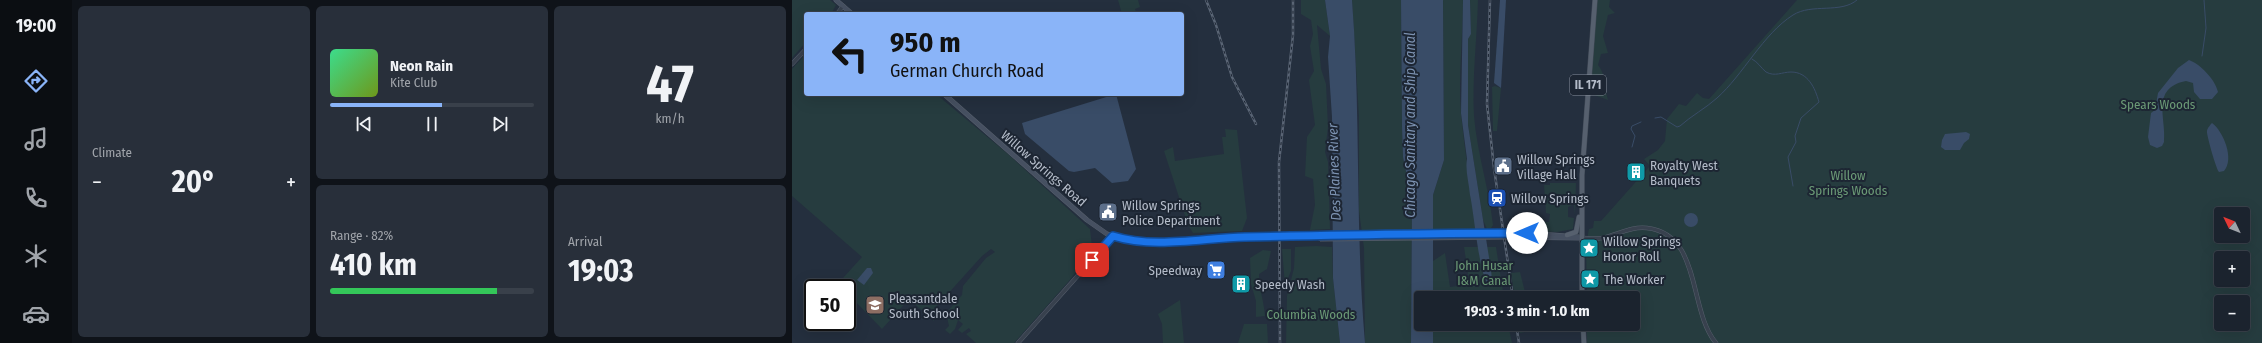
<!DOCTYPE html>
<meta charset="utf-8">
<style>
body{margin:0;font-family:"Fira Sans Condensed",sans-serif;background:#282f3a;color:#f1f3f6;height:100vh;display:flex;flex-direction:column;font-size:15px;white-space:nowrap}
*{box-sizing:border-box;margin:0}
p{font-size:13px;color:#a0a4aa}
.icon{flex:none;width:22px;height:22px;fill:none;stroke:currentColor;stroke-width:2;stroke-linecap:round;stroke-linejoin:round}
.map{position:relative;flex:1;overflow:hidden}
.details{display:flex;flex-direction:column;gap:6px;padding:6px;background:#0f1319;width:720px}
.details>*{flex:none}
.guide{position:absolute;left:12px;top:12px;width:380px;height:84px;border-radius:4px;box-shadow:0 4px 16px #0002,0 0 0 1px #39404a;background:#8ab4f8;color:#111;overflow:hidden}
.needle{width:26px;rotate:313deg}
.tools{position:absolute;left:1422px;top:207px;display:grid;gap:8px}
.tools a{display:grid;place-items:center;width:36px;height:36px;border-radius:4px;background:#1b232e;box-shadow:0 4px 16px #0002,0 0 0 1px #39404a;font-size:20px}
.speed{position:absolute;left:12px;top:279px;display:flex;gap:8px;font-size:20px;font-weight:700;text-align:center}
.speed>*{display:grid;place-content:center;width:52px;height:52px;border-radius:50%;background:#1b232e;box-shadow:0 4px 16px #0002,0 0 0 1px #39404a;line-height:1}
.speed .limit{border:2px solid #111;border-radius:6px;background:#fff;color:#111}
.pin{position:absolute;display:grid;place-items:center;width:34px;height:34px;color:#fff;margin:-17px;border-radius:8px;box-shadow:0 2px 6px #0006}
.me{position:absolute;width:44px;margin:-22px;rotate:270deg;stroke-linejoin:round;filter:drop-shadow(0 0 3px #0008)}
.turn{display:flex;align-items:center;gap:14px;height:84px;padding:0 20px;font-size:18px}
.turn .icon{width:52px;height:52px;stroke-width:2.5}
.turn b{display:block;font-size:28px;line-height:34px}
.big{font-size:30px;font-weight:700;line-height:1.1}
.details .card{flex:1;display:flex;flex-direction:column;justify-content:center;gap:6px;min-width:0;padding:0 14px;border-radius:6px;background:#282f3a}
.details .dial{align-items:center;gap:0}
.dial b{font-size:52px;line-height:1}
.song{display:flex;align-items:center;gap:12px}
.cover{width:48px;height:48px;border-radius:6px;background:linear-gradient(135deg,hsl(150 70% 55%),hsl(80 70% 35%))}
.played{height:4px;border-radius:2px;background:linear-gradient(90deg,#8ab4f8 55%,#39404a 55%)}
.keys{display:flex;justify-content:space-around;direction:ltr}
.heat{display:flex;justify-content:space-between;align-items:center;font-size:22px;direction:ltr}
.charge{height:6px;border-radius:3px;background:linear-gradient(90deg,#34c759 82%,#39404a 0)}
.details .tiles{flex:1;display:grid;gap:6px;grid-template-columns:repeat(3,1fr)}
.card:first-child{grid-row:span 2}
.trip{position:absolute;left:622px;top:291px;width:226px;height:40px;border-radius:4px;background:#1b232e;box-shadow:0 4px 16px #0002,0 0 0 1px #39404a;font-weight:700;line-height:40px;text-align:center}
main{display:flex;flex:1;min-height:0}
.tabs{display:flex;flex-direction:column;width:72px;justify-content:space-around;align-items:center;background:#0b0e12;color:#a0a4aa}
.tabs .icon{width:28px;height:28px}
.tabs .on{color:#8ab4f8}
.tabs b{font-size:18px;color:#f1f3f6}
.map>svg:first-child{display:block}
</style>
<main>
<nav class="tabs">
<b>19:00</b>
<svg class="icon on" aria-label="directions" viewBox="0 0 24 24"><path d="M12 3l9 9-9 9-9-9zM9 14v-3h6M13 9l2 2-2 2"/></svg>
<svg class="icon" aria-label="music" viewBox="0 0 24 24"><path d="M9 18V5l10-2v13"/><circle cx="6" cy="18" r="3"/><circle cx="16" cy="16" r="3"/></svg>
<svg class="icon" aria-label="phone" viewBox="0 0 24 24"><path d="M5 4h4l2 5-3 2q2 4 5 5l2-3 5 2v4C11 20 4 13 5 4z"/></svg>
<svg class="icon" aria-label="climate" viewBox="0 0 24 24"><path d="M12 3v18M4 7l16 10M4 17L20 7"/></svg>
<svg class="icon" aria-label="car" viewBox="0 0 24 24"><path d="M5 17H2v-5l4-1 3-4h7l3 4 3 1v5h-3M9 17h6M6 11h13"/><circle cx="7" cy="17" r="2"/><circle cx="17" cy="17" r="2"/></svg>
</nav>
<section class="details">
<div class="tiles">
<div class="card"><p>Climate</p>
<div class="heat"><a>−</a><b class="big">20°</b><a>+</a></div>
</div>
<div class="card">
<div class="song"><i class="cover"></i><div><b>Neon Rain</b><p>Kite Club</p></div></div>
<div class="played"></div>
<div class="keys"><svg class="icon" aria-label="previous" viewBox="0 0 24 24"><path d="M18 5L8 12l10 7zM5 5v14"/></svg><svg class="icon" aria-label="pause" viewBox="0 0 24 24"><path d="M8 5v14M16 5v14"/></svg><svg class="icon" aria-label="next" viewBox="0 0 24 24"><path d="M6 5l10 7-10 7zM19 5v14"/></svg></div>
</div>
<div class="card dial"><b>47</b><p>km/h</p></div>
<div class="card"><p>Range · 82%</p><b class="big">410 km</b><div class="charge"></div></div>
<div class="card"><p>Arrival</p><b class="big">19:03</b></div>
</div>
</section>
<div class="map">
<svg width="1470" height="343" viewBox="0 0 1470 343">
<rect width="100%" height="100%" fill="#242f3e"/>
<!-- green -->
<g fill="#263c3f" fill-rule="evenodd">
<path d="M0,0H38L44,5L39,14H14V42L0,58Z"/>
<path d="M326,0H346L348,7L343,9L345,14H330Z"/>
<path d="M509,0H533L538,36L525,25L529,69L534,84L536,127L533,152L536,162L538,229L518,230L523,205L521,179L513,176L515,137L523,125L517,80L522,71L518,46L521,34L519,20L509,14Z"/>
<path d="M560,0H609L610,127L611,157L620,201L619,343H573L572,248L567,211V117Z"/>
<path d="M651,0H671C671,37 666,77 669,114C673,153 679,190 684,229L641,230V195L652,160Z"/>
<path d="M678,0H686C685,38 680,78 682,116C685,153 697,188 701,225L699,228L695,229L691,220L676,125V39L679,33Z"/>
<path d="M805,0H818L817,7L823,13L816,15L811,36L816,53L809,54L806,65C814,75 812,87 816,100L797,93Z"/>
<path d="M1005,0H1470V343H795V324H841V298H795L794,244L797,229L801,228L802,221H809L858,166L852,159L866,150L873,141L875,119L887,104L894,106L905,93L911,98L917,99ZM1429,214H1451V236H1429ZM1429,258H1451V280H1429ZM1429,302H1451V324H1429Z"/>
<path d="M14,54V94H144L217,155L298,229L300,246L298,255L276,282L222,343H184L174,334L179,331L177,328L170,333L166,330L171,324L166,320L163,329L158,334L153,330L157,326L154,313L170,295L171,286L194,258L203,252L199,249L190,256L144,307L142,321L117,299L90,329L60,298L55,299V288H42L70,257L0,196V69Z"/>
<path d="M703,86L709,88L705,131H701L700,87Z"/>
<path d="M433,129L445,130L455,218L450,231L401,233L396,225L372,151L381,147L383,161L432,154L430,137H434Z"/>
<path d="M758,183H784L783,215L782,204L776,207V217L782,218L781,229L765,232L729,230V221L757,222L758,214L754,213L752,185H758Z"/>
<path d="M524,246L540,247L541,278L548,343H494L495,296L502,268L503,247Z"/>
<path d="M672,247H704L712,298H641V261L653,253L658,287L674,285V281L677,280Z"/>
<path d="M490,249H499V271L493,285Z"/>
<path d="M471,250L479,251L475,269L467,274C467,289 472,301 473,316L464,317V301L459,284L458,258Z"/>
<path d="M728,272L734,296H761V298H723L719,273Z"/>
<path d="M388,300L392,343H371L370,324L366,314Z"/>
<path d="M452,324H475L476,343H446Z"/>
<path d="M641,324H716L720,343H641Z"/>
<path d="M727,324H748L747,329L728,333Z"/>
</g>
<!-- water -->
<g fill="#394c67">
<path d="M533,0H560C569,114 563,229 573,343H548L541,278L540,117L536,57L538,36Z"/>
<path d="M609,0H651L652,160L641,195V298H629V324H641V343H619L620,201L611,157L610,127Z"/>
<path d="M671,0H678L679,34L676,39V125L699,270L700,280L696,284C687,274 682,212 678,195C677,183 673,170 675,159L669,113Z"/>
<path d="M708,0H714L709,88L702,83Z"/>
<path d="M1397,60C1408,64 1423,79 1426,92L1420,99H1408L1402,92L1401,83L1394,81C1358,88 1375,119 1372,142L1370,146L1365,148L1358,145L1356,137L1359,113L1363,110L1366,93L1386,68Z"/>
<path d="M324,94L344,169L336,181L320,183L303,168L282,172L277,171L233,134L230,123Z"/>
<path d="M1420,123C1431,131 1443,159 1432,171L1427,172C1424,169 1414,133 1415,131C1415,129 1418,125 1420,123Z"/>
<path d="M1174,132L1178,134L1177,139L1172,143L1168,150H1153L1149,147L1150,140L1153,134Z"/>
<circle cx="899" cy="220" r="7"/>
<path d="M75,268H79L81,273L72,285L65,280Z"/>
</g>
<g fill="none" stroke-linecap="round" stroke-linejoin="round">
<!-- stream -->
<g stroke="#394c67" stroke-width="1">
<path d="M1410,56L1414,28L1412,0"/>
<path d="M960,59C966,62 969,68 974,72C983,77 990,72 999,72C1016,72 1023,88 1027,102L1009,118L1003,136L1004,142L996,157L1001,186"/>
<path d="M863,118L869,117L885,127L888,126C899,116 914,108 925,98C951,75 971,34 1001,15C1020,3 1049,14 1065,0"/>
<path d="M840,147L843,136L839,129L840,126L849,122"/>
</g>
<!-- tertiary casing -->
<g stroke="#565f6c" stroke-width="4.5">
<g id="tertiary">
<path d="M45,14L51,6"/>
<path d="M0,64L14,49"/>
<path d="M789,238C796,238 803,239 810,238C825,235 839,226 855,228C910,234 896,310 924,343"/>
<path d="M226,343L321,236"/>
</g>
</g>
<!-- secondary casing -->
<g stroke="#565f6c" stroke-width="5">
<g id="secondary">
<path d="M44,0L60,14"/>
<path d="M152,94L295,220L315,234L339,241L374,242L528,235"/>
<path d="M735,233L787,237"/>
<path d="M715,237L789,238"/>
</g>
</g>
<!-- primary casing -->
<g stroke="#414a57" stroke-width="5.5">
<g id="primary">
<path d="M775,235L784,232L787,217"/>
<path d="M790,298V175L803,0"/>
<path d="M791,324L792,343"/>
</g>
</g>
<!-- tertiary -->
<use href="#tertiary" stroke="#38414e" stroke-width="3.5"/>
<!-- secondary -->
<use href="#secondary" stroke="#465061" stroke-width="4"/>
<!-- primary -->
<use href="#primary" stroke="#56606e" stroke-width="4.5"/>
<!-- rail casing -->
<g stroke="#5a6575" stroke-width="2.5">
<g id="rail">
<path d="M414,0L424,25L440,77L464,124"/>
<path d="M698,0L695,104L702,168L721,298"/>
<path d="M724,324L727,343"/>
<path d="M488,343L487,162L501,35V0"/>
</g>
</g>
<!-- rail -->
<use href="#rail" stroke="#1d2633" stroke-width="1" stroke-dasharray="3" stroke-linecap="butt"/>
<!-- secondary-bridge casing -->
<g stroke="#565f6c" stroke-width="5" stroke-linecap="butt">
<g id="secondary-bridge">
<path d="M528,235L735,233"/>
<path d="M528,239L715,237"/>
</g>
</g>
<!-- secondary-bridge -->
<use href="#secondary-bridge" stroke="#465061" stroke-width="4"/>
</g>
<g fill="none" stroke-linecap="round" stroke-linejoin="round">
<!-- route casing -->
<g stroke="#114b97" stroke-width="10">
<path id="route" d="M300,260L321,236C363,249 410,238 453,237C547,235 641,233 735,233"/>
</g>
<!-- route -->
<use href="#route" stroke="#1a73e8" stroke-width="7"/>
</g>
<!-- icons -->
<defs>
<g id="civic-square" transform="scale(1)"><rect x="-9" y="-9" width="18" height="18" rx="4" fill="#5c6f8a" stroke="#1d2633"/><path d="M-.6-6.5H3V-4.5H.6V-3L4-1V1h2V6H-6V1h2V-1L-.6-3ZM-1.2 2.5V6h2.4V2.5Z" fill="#fff"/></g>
<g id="building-square" transform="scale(1)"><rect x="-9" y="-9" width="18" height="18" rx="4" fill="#0f9aa8" stroke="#1d2633"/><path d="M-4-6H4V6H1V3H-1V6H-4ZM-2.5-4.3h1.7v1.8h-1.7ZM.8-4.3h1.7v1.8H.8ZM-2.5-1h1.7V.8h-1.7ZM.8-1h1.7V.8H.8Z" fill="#fff"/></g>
<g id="station-square" transform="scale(1)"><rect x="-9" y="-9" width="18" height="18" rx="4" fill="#1a4fb4" stroke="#1d2633"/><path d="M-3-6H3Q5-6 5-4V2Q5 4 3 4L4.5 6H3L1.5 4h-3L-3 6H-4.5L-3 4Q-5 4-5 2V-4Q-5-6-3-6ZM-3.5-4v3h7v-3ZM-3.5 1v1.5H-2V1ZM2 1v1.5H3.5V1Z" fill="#fff"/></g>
<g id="sight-square" transform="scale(1)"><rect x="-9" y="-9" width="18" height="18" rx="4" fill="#0f9aa8" stroke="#1d2633"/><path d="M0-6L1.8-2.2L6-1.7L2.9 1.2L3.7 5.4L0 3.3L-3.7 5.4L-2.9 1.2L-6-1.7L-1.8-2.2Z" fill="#fff"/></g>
<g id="supermarket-square" transform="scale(1)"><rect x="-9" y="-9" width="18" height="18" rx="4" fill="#3f7fe0" stroke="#1d2633"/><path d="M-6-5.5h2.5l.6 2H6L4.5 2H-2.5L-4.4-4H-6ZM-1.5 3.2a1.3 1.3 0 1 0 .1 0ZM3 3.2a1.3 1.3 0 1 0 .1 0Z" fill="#fff"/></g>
<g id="school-square" transform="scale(1)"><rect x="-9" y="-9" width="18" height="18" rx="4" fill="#8d6e63" stroke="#1d2633"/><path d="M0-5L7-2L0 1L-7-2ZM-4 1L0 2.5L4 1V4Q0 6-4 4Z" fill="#fff"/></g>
</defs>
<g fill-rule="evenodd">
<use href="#civic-square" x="711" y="166"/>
<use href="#building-square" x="844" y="172"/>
<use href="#station-square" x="705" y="198"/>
<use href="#civic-square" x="316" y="212"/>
<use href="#sight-square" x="797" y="248"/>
<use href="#supermarket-square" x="424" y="270"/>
<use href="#sight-square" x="798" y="279"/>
<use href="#building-square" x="449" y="284"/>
<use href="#school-square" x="83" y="305"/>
</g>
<g text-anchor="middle" stroke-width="4" stroke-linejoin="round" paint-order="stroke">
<!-- shield labels -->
<rect fill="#1d2633" stroke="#878f9c" stroke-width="1" x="778" y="75" width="36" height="20" rx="3"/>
<g font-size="12" font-weight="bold" fill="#b4bcc9">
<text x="796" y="89">IL 171</text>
</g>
<!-- park labels -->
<g font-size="13" fill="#6b9a76" stroke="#1d2633">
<text x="1366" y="109">Spears Woods</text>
<text x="1056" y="180">Willow<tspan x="1056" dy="15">Springs Woods</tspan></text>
<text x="692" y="270">John Husar<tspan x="692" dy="15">I&amp;M Canal</tspan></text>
<text x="519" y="319">Columbia Woods</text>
</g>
<!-- poi labels -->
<g font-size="13" fill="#b4bcc9" stroke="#1d2633" text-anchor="start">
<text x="725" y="164">Willow Springs<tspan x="725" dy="15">Village Hall</tspan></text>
<text x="858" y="170">Royalty West<tspan x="858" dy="15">Banquets</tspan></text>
<text x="719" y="203">Willow Springs</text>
<text x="330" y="210">Willow Springs<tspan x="330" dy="15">Police Department</tspan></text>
<text x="811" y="246">Willow Springs<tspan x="811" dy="15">Honor Roll</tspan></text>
<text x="410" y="275" text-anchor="end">Speedway</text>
<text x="812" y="284">The Worker</text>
<text x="463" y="289">Speedy Wash</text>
<text x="97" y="303">Pleasantdale<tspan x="97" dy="15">South School</tspan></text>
</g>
<!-- street labels -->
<g font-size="13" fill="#b4bcc9" stroke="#1d2633">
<text transform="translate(252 168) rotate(41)" y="5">Willow Springs Road</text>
</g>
<!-- water labels -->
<g font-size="14" font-style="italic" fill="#7c92b1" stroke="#1d2633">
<text transform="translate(618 125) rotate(-90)" y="5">Chicago Sanitary and Ship Canal</text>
<text transform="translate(542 172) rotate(-92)" y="5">Des Plaines River</text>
</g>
</g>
</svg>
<div class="tools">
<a><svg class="needle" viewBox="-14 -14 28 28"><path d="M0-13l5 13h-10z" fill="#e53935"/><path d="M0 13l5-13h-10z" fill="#a0a4aa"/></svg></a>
<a>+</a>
<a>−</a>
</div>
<div class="speed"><div class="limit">50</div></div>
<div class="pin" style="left:300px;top:260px;background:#d93025"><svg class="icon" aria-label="arrive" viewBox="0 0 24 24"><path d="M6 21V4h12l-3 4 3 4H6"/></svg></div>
<svg class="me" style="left:735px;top:233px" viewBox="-20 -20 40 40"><circle r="19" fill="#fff"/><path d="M0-13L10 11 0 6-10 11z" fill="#1a73e8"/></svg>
<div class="trip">19:03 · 3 min · 1.0 km</div>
<div class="guide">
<div class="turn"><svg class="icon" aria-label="left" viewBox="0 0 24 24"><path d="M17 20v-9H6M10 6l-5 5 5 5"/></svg><div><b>950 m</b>German Church Road</div></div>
</div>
</div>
</main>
